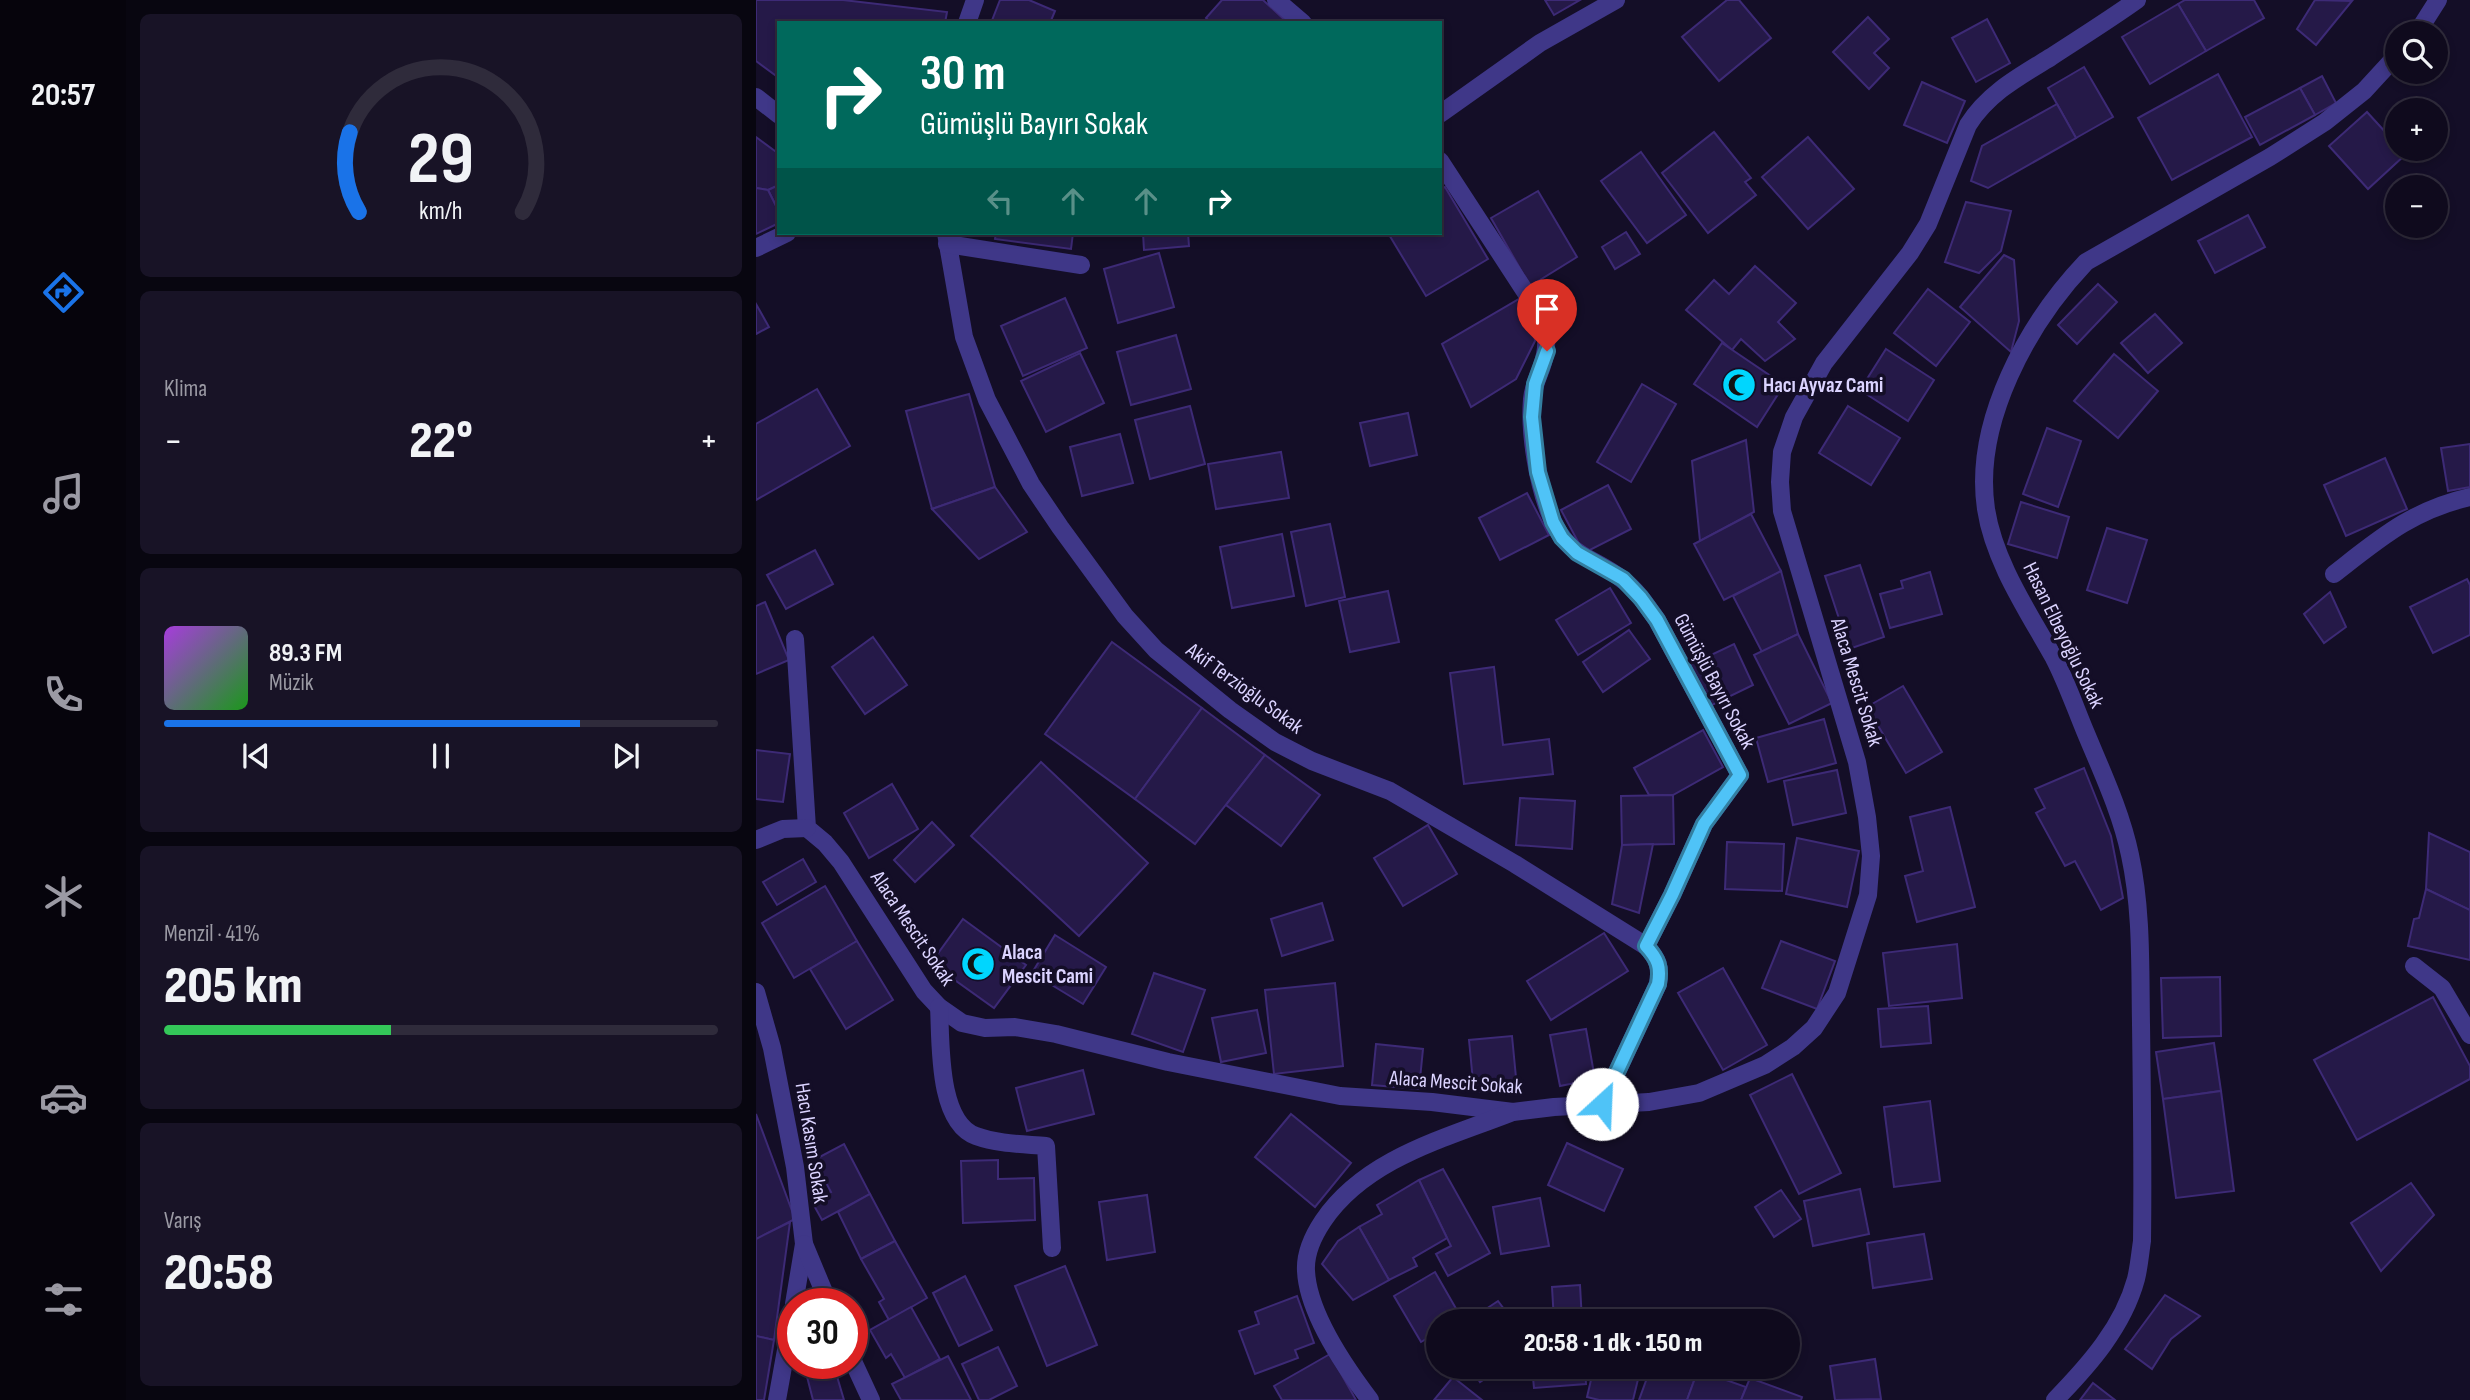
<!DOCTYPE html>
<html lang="tr">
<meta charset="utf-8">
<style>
body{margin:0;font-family:"Sofia Sans Condensed",sans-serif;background:#181326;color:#f1f3f6;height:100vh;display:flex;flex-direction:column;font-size:26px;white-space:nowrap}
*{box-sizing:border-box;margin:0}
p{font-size:23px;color:#9b9aa4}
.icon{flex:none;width:38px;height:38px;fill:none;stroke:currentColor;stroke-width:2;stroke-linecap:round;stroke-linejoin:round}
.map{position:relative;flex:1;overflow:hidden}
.drawer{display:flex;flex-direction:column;gap:14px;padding:14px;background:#080610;width:630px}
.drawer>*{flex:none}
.top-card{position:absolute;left:21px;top:21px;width:665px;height:214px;border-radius:0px;box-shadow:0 4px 10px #0003,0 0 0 2px #2f2b3b;background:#00695c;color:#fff;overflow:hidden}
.fabs{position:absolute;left:1629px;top:21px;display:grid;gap:14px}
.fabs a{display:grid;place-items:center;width:63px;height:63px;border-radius:50%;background:#0f0a1d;box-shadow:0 4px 10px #0003,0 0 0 2px #2f2b3b;font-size:35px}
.speed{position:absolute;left:21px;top:1288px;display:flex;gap:14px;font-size:35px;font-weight:700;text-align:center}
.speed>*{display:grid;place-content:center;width:91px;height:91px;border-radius:50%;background:#0f0a1d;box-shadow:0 4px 10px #0003,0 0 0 2px #2f2b3b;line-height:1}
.speed .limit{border:10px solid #d22;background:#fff;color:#111}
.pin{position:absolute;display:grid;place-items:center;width:60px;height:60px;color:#fff;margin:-72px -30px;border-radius:50% 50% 50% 0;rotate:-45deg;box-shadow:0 0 7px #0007}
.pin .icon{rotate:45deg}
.me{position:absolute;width:77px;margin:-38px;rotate:25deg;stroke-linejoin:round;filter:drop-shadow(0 0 5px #0008)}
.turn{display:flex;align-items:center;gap:24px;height:147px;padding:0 28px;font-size:32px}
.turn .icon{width:91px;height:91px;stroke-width:2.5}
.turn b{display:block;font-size:49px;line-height:60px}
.lanes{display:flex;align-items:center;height:66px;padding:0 28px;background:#0003;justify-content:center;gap:35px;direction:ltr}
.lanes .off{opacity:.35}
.big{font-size:52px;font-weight:800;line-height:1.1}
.drawer .card{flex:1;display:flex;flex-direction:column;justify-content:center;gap:10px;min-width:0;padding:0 24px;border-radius:10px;background:#181326}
.drawer .dial{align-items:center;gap:0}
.dial svg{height:182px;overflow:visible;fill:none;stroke:#2f2b3b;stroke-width:7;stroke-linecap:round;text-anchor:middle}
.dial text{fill:#f1f3f6;stroke:none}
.song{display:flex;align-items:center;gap:21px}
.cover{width:84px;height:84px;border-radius:10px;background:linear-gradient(135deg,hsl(280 70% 55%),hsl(120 70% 35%))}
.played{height:7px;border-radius:4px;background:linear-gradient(90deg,#1a73e8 75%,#2f2b3b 75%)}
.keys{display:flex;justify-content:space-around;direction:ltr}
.heat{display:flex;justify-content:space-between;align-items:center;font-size:38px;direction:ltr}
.charge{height:10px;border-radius:5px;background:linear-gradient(90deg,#34c759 41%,#2f2b3b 0)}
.trip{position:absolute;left:670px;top:1309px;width:374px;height:70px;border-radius:35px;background:#0f0a1d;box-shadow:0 4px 10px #0003,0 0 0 2px #2f2b3b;font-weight:800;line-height:70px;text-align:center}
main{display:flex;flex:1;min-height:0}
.tab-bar{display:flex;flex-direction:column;width:126px;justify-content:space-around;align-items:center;background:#06040c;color:#9b9aa4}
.tab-bar .icon{width:49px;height:49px}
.tab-bar .current{color:#1a73e8}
.tab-bar b{font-size:32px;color:#f1f3f6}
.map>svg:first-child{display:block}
</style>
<main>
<nav class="tab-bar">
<b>20:57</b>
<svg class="icon current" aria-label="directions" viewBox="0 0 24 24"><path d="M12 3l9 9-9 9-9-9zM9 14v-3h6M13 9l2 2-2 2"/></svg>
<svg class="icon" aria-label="music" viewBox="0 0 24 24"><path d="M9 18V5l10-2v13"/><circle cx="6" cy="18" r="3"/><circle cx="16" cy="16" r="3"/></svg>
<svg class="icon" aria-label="phone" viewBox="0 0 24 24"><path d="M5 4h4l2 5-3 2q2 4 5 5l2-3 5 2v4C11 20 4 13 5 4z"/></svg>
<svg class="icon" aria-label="climate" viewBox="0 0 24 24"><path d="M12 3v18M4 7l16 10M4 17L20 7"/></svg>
<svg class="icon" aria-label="car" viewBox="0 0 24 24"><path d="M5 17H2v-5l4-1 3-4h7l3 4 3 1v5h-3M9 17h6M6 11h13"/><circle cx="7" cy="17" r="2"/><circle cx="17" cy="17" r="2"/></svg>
<svg class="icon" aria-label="filters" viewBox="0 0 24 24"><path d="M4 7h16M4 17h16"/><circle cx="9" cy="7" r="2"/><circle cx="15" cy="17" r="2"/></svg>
</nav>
<section class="drawer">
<div class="card dial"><svg viewBox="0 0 100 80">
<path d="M14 69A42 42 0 1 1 86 69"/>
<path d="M14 69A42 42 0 0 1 10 34" stroke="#1a73e8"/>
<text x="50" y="56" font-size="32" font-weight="700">29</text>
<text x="50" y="72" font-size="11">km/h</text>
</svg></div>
<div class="card"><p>Klima</p>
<div class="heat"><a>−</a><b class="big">22°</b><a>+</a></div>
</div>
<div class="card">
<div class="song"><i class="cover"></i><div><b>89.3 FM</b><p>Müzik</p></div></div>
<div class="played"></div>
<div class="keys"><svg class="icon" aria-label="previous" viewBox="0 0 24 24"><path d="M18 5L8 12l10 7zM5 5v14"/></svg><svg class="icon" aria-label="pause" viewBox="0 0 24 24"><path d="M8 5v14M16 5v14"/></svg><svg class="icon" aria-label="next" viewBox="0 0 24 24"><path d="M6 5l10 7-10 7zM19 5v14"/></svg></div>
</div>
<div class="card"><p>Menzil · 41%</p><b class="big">205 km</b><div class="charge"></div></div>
<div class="card"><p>Varış</p><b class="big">20:58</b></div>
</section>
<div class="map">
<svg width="1714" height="1400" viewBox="0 0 1714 1400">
<rect width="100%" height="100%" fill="#140e27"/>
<!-- building -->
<g fill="#251948" stroke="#3d2a76" stroke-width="2">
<path d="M0,0H87L191,12L189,23H23V78L0,61Z"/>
<path d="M244,0H273L299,11L294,23H235Z"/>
<path d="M466,0H507L532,23H455L450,18Z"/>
<path d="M789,0H824L798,15Z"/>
<path d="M971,0H983L1015,38L963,81L926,37Z"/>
<path d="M1429,0H1498L1508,18L1450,51L1422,4Z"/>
<path d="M1559,0L1596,1L1560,45L1541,29Z"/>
<path d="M1422,4L1450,51L1394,84L1366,37Z"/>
<path d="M1112,17L1133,39L1118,53L1133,68L1113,89L1077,52Z"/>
<path d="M1231,19L1254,63L1220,82L1196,38Z"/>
<path d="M1328,67L1357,117L1320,138L1292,88Z"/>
<path d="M1462,74L1496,137L1416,180L1382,118Z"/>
<path d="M1566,76L1580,103L1559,115L1544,88Z"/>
<path d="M1166,82L1209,101L1191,143L1148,125Z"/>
<path d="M1544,88L1559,115L1504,145L1489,117Z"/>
<path d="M1301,104L1320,138L1232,188L1215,181L1226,146Z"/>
<path d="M1611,112L1642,146V149L1649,155L1612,189L1573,146Z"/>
<path d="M958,132L995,178L989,182L1000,195L952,233L906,173Z"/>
<path d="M0,137L23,154V185L12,190L0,188Z"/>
<path d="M1052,137L1098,189L1052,229L1006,177Z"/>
<path d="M885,152L930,215L891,243L845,181Z"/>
<path d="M23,185V212L12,190Z"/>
<path d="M689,187L732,259L670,296L632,233H684V189Z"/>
<path d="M0,188L12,190L23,212V223L0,234Z"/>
<path d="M782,191L821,257L774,286L735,218Z"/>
<path d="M1210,202L1255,211L1245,251L1223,273L1189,262Z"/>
<path d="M1492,215L1509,247L1459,273L1442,241Z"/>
<path d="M870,232L884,254L859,269L846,247Z"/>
<path d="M240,233H317L315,249L239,239Z"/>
<path d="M387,233H432L433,246L388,250Z"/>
<path d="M403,253L418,307L362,323L348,269Z"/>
<path d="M1248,255L1258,260L1263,321L1255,352L1204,307Z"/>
<path d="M999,266L1040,303L1022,322L1039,339L1009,361L985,339L976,350L930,310L958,280L973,294Z"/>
<path d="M1342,284L1361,302L1321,344L1302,325Z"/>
<path d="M1172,289L1214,322L1180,366L1138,333Z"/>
<path d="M309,298L331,348L267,376L245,326Z"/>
<path d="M763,299L777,326L779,341L760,379L715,407L686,344Z"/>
<path d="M0,304L13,327L0,334Z"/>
<path d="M1399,314L1426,343L1392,373L1365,343Z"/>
<path d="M420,335L435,389L375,405L361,352Z"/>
<path d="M966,343L1028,385L1001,427L938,384Z"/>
<path d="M1130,349L1178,380L1152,421L1104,390Z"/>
<path d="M324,353L348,403L290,432L265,381Z"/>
<path d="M1358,354L1402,391L1362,438L1318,401Z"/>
<path d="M886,384L920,404L875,482L841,462Z"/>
<path d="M61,389L94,446L0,500V424Z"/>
<path d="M213,394L239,487L176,509L150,411Z"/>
<path d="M434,406L449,464L394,479L379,420Z"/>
<path d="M1092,406L1144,438L1115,485L1063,453Z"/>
<path d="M652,413L661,455L614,466L604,423Z"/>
<path d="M1291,428L1325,441L1302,507L1267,494Z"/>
<path d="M364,434L377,483L326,496L314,447Z"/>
<path d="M990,440L998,512L944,541L936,461Z"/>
<path d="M1714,444V487L1692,491L1685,448Z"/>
<path d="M525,452L533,498L460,509L452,464Z"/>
<path d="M1629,458L1651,509L1590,536L1568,485Z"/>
<path d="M852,485L875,529L828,553L805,510Z"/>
<path d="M239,487L271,532L223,559L176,509Z"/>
<path d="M771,493L793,535L744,560L723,518Z"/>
<path d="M1265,502L1313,517L1301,558L1252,544Z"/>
<path d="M995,514L1025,571L968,600L938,544Z"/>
<path d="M574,524L589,597L550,606L535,532Z"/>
<path d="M1351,528L1391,540L1371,603L1331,590Z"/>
<path d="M526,534L538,596L476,608L464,547Z"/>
<path d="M59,550L77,584L30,609L11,575Z"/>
<path d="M1104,565L1128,637L1093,649L1069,576Z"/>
<path d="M1025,571L1042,634L1006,652L977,596Z"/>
<path d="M1174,572L1186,614L1134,628L1124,594L1147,588L1145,581Z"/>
<path d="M1711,579L1714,585V635L1677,653L1654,607Z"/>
<path d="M854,588L875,623L822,655L800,620Z"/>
<path d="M632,591L643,642L594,652L583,601Z"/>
<path d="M1574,592L1590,627L1568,643L1548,614Z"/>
<path d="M9,602L33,660L0,674V606Z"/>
<path d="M873,630L894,659L847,692L827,662Z"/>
<path d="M1042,634L1076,703L1033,724L998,655Z"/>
<path d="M117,637L151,685L109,714L76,667Z"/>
<path d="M356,642L446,708L379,799L289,734Z"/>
<path d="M978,644L997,685L954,706L934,665Z"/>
<path d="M738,667L747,745L793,739L797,774L708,784L694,673Z"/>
<path d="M1147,686L1186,752L1150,773L1111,707Z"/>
<path d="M446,708L509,755L439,844L379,799Z"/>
<path d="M1068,719L1080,763L1012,782L1000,738Z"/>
<path d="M947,730L967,767L917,795H893L878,768Z"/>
<path d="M0,750L34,754L27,802L0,799Z"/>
<path d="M509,755L564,795L525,846L470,805Z"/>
<path d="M285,762L392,863L323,936L215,836Z"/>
<path d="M1328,768L1355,836L1367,898L1345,910L1319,861L1309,866L1280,813L1289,808L1279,789Z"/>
<path d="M1081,770L1090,813L1037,825L1028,781Z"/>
<path d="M136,784L162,829L113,858L88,813Z"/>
<path d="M917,795L918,844L866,845L865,796Z"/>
<path d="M764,798L819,801L816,849L760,845Z"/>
<path d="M1194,807L1219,907L1161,922L1149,876L1167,871L1154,817Z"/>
<path d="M176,822L198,845L159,882L138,860Z"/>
<path d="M672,825L701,874L647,906L618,858Z"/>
<path d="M1673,833L1714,852V910L1670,889Z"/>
<path d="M1041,838L1103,851L1091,907L1030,894Z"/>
<path d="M971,842L1028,844L1026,891L969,889Z"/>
<path d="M897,844L883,913L856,904L866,845Z"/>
<path d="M47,859L60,882L21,905L7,882Z"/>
<path d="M69,886L101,941L38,978L6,923Z"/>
<path d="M1670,889L1714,910V960L1652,946L1658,919L1663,918Z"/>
<path d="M566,903L577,940L526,956L515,919Z"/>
<path d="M207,919L270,965L238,1008L175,963Z"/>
<path d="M848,933L872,971L795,1020L771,981Z"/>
<path d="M299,935L350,967L327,1004L276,973Z"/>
<path d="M101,941L137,1000L90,1029L54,969Z"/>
<path d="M1025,941L1079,961L1061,1009L1006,988Z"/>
<path d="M1201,944L1206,998L1133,1006L1127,953Z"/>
<path d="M967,968L1011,1045L967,1070L922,993Z"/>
<path d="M398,973L449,990L427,1052L376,1034Z"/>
<path d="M1464,977L1465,1036L1407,1038L1405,978Z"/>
<path d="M579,983L587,1066L518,1074L509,990Z"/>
<path d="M1677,997L1714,1066V1079L1601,1140L1558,1060Z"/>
<path d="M1172,1006L1175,1043L1125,1047L1122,1009Z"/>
<path d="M501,1010L510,1053L465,1062L456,1018Z"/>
<path d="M830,1029L839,1079L804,1086L794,1035Z"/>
<path d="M756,1036L761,1088L718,1092L713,1040Z"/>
<path d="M1458,1043L1465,1091L1407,1099L1400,1052Z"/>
<path d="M620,1044L667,1049L663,1089L616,1085Z"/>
<path d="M327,1070L338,1114L271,1131L260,1088Z"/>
<path d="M1036,1074L1085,1173L1043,1194L994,1095Z"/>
<path d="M1465,1091L1478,1191L1420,1198L1407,1099Z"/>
<path d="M1174,1101L1184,1181L1138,1187L1128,1107Z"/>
<path d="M0,1114L39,1219L0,1239Z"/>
<path d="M535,1114L595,1163L559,1207L499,1157Z"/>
<path d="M811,1143L867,1169L848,1211L792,1185Z"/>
<path d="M88,1144L114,1194L66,1220L56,1202L75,1192L58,1160Z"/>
<path d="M242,1160V1179L278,1178L279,1220L207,1223L205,1161Z"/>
<path d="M687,1169L734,1253L692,1276L680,1254L695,1246L663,1180Z"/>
<path d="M663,1180L691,1238L657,1258L661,1266L633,1280L603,1227L626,1214L621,1205Z"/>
<path d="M1655,1183L1678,1215L1625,1271L1595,1223Z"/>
<path d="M1104,1189L1113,1234L1057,1246L1048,1201Z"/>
<path d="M1025,1190L1045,1219L1018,1237L999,1207Z"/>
<path d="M114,1194L139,1241L105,1259L82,1212Z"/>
<path d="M391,1195L399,1252L351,1260L343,1202Z"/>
<path d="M784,1198L793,1246L745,1254L737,1207Z"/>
<path d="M34,1222L18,1340L0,1336V1239Z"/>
<path d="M603,1227L633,1280L597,1300L566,1264L582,1241Z"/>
<path d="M1168,1234L1176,1279L1117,1288L1111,1243Z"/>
<path d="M139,1241L171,1298L133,1320L123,1302L128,1299L105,1259Z"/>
<path d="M309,1266L341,1345L291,1366L259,1286Z"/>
<path d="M679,1272L706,1319L701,1321H682V1332L665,1342L638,1296Z"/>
<path d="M209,1276L236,1330L203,1346L177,1293Z"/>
<path d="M824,1285L826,1321H798L796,1287Z"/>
<path d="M1409,1295L1444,1316L1415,1339L1396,1369L1369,1349Z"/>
<path d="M541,1296L558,1343L539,1350L542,1358L499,1374L483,1331L503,1324L499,1312Z"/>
<path d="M742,1301L757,1321H712Z"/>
<path d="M155,1307L184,1359L149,1378L135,1354L130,1358L114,1330Z"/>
<path d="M0,1336L18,1340L8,1400H0Z"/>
<path d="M242,1347L261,1386L233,1400H223L206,1364Z"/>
<path d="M574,1354L600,1400H526L518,1386Z"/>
<path d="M192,1356L215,1400H145L136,1384Z"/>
<path d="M1119,1359L1125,1399L1079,1400L1074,1366Z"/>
<path d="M54,1363H77L88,1400H57L48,1365Z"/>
<path d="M714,1367H746L724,1382Z"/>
<path d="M776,1367H829L830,1384L778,1388Z"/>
<path d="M838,1367H885L877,1400H843L831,1397Z"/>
<path d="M895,1367H943L931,1400H883Z"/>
<path d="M942,1370L990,1387L985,1400H931Z"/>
<path d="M697,1377L726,1400H678Z"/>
<path d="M994,1378L1046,1397L1045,1400H985Z"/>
<path d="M1337,1383L1359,1400H1324Z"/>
</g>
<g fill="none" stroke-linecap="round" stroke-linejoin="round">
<!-- minor -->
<g stroke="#3f3788" stroke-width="18">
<path d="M520,0L547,23"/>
<path d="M211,23L219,0"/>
<path d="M1661,33L1682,0"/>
<path d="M0,97L23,115"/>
<path d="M684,114L784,43L860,0"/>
<path d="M684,161L774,299C789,326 796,338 785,369C781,379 777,388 776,399C773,434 782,487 796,519C812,558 839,557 867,580C881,590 891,606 901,620L984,775L948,824L916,895L890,946"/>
<path d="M190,233L208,337L231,400L275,484L304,527L369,616L400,650L474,710L519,742L556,761L634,791L759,864L890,946C902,959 905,967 902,984L846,1104"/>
<path d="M191,244L325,265"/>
<path d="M0,248L31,233"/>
<path d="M1578,574C1623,539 1656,510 1714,497"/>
<path d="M39,639L51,828L69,843L85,862L168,991L183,1007L206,1023L229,1028L259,1027L300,1034L412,1062L584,1096L676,1102L757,1112L798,1107L893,1102L943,1093L1009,1065L1037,1047L1058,1028L1081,993L1112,895L1115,856L1111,817L1101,762L1026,511L1024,482L1026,452L1038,417L1068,363L1154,253L1172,224L1212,125C1232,93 1264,76 1295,57C1324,38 1353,20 1381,0"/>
<path d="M0,840L27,829L51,828"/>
<path d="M1658,966L1686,988L1714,1035"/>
<path d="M0,992L16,1048L39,1167L48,1244L38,1304"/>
<path d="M183,1007C185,1041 181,1122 220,1136C242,1144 267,1144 290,1146L296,1248"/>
<path d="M48,1244L73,1304"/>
<path d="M96,1359L115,1400"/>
<path d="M21,1400L37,1311"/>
<path d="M614,1400C589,1367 552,1313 550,1271C549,1254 557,1236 567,1221C609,1159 687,1139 754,1113"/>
<path d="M1299,1400C1333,1365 1367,1327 1380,1279C1383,1267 1384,1254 1386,1241C1387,1169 1386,1097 1385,1024C1384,969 1386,910 1374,855C1365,812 1346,772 1329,731C1319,707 1310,681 1298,658C1273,613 1238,562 1230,509C1217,422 1272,323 1330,262L1514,157L1569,122L1608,91L1642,54"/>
</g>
</g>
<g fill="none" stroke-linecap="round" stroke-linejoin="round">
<!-- route casing -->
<g stroke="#337fa1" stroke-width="18">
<path id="route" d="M791,351L779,384L776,417L782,472L797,522L806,538L821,553L867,579L885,598L901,620L984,775L948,824L916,895L890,946C902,959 905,967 902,984L846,1104"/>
</g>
<!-- route -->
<use href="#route" stroke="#4fc3f7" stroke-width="12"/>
</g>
<!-- icons -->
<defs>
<g id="mosque-disc" transform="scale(1.75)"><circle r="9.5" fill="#00d6fe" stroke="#140e27"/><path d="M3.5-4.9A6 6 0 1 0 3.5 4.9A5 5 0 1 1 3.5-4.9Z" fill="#111"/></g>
</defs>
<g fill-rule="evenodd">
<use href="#mosque-disc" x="983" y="385"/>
<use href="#mosque-disc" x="222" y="964"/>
</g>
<g text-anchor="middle" stroke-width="7" stroke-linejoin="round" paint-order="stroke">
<!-- poi labels -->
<g font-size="21" font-weight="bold" fill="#dbd3ff" stroke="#140e27" text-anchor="start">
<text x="1007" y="392">Hacı Ayvaz Cami</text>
<text x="246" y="959">Alaca<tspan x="246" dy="24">Mescit Cami</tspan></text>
</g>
<!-- street labels -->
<g font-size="21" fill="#dbd3ff" stroke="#140e27">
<text transform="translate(1308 635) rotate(64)" y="7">Hasan Elbeyoğlu Sokak</text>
<text transform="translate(959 681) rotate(62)" y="7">Gümüşlü Bayırı Sokak</text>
<text transform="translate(1101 682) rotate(73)" y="7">Alaca Mescit Sokak</text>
<text transform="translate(489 688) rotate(36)" y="7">Akif Terzioğlu Sokak</text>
<text transform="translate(157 928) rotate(56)" y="7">Alaca Mescit Sokak</text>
<text transform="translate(700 1082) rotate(4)" y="7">Alaca Mescit Sokak</text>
<text transform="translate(56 1143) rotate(81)" y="7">Hacı Kasım Sokak</text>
</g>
</g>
</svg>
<div class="fabs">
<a><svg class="icon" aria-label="search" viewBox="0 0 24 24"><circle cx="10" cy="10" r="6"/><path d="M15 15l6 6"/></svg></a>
<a>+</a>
<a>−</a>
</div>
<div class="speed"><div class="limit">30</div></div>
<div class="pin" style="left:791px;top:351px;background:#d93025"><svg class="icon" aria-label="arrive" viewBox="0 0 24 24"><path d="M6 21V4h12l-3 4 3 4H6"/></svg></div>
<svg class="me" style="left:846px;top:1104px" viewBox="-20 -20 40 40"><circle r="19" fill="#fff"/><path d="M0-13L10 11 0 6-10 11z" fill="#4fc3f7"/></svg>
<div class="trip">20:58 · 1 dk · 150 m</div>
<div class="top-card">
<div class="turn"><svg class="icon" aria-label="right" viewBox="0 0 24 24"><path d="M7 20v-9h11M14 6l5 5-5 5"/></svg><div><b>30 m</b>Gümüşlü Bayırı Sokak</div></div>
<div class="lanes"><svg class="icon off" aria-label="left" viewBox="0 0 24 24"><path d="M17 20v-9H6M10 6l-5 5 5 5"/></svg><svg class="icon off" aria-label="ahead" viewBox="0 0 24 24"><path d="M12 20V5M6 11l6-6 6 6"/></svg><svg class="icon off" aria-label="ahead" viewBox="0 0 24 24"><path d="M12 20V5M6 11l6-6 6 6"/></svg><svg class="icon" aria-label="right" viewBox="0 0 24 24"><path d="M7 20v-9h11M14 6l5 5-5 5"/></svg></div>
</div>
</div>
</main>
